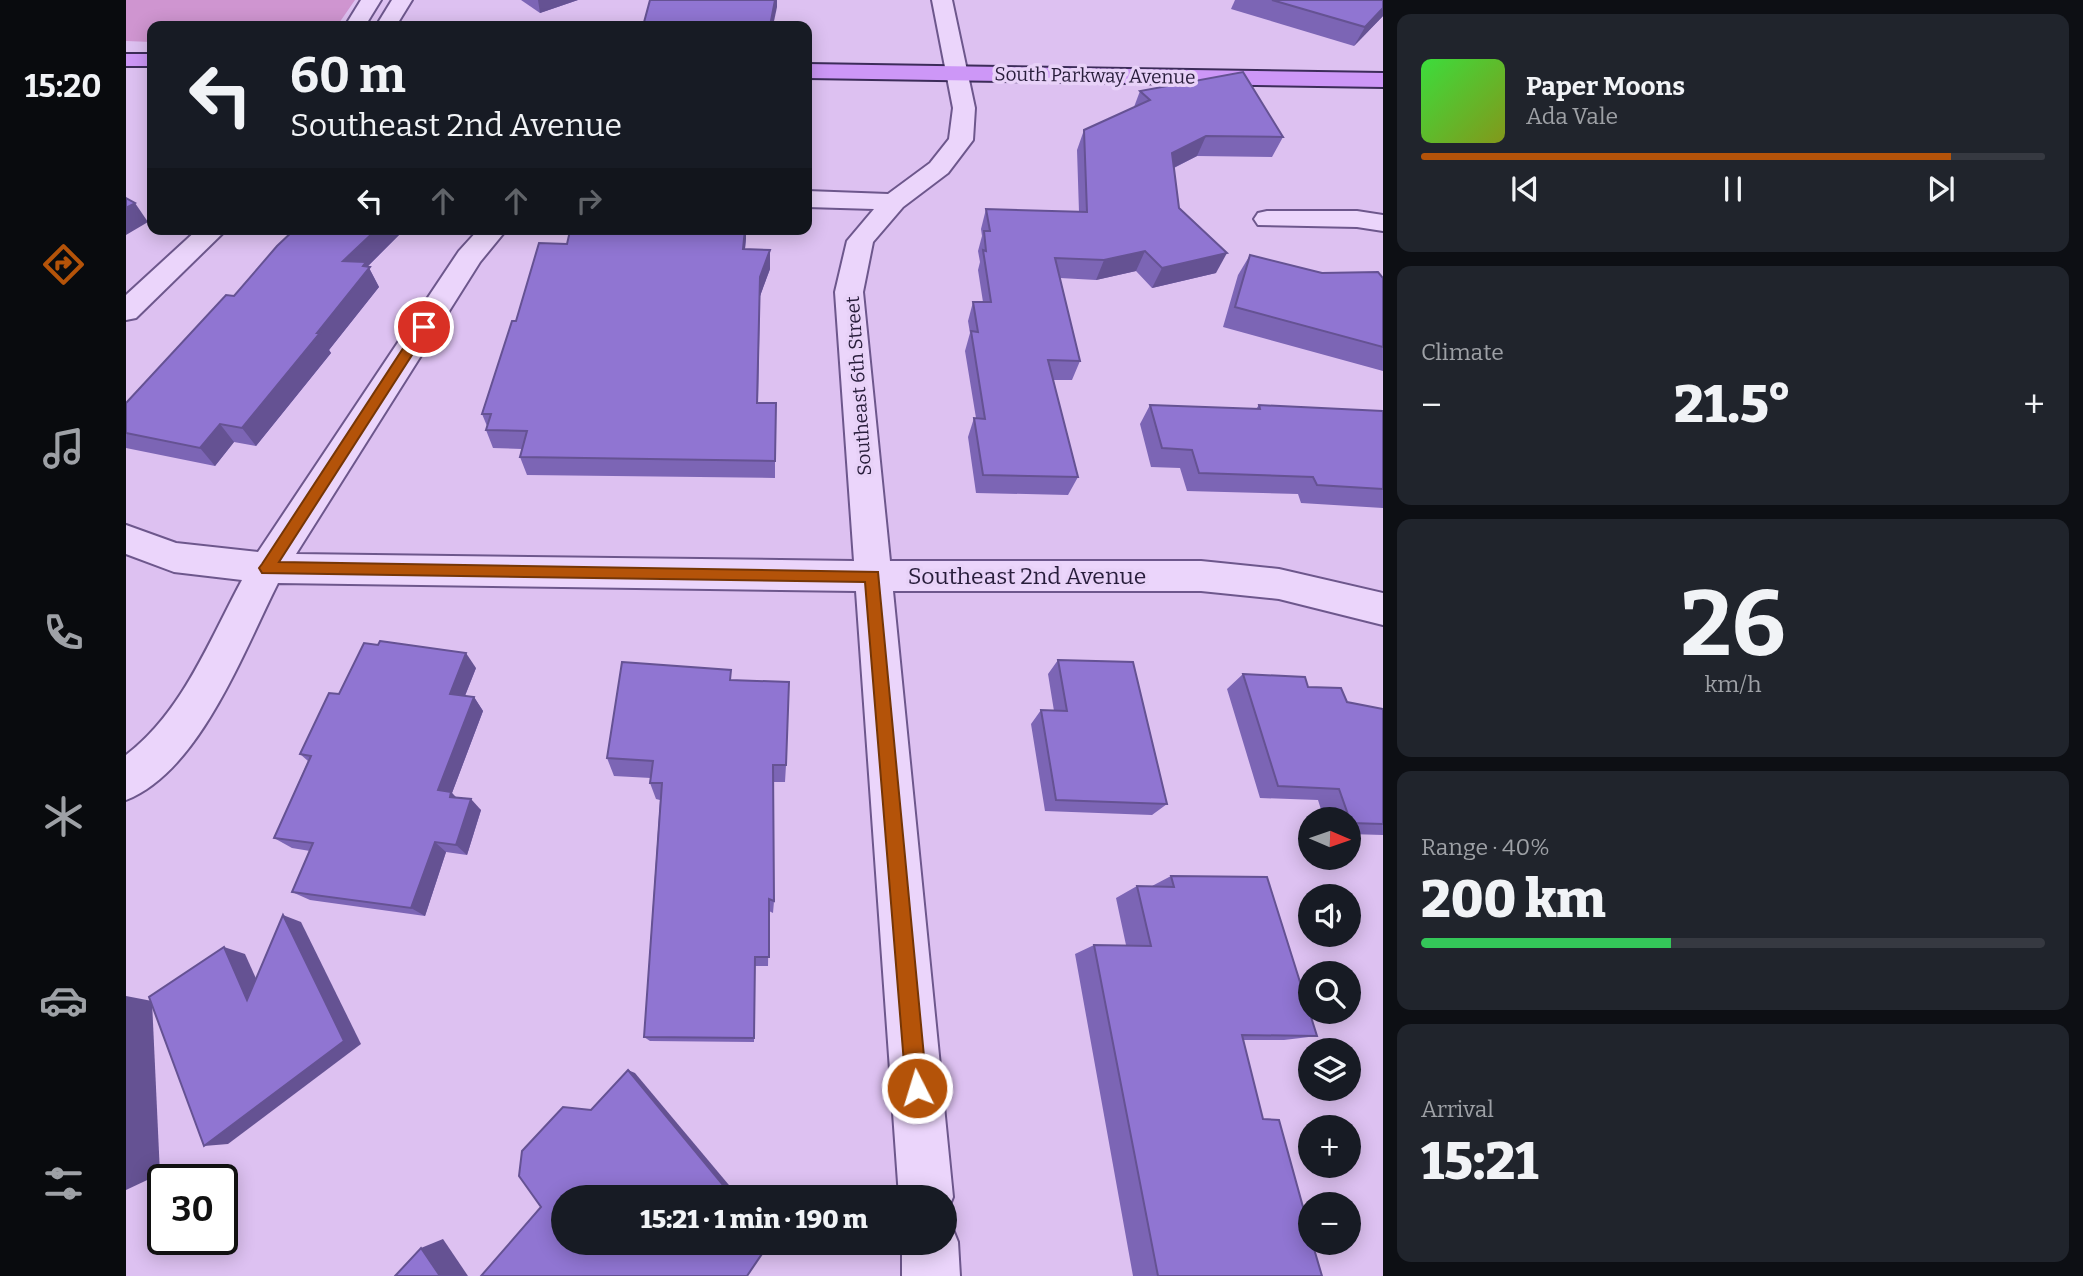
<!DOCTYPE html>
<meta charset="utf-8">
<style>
body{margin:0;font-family:Bitter,serif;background:#20242c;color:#f1f3f6;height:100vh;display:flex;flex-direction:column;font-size:26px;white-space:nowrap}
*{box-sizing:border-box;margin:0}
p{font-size:23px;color:#9ea1a6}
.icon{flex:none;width:38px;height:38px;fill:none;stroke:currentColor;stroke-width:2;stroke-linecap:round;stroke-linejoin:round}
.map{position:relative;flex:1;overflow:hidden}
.panel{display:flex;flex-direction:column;gap:14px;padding:14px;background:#0d0f14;width:700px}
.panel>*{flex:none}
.top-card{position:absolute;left:21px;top:21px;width:665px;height:214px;border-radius:14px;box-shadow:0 4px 18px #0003;background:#171b24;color:#f1f3f6;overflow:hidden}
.needle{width:46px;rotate:92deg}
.controls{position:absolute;left:1172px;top:807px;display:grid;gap:14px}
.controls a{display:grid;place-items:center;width:63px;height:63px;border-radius:50%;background:#171b24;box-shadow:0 4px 18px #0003;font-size:35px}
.speed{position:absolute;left:21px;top:1164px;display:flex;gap:14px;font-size:35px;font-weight:700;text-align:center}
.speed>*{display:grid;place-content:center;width:91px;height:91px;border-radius:50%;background:#171b24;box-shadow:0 4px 18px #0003;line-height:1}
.speed .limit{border:4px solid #111;border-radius:10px;background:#fff;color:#111}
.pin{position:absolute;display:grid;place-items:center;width:60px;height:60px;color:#fff;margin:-30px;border:4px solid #fff;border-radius:50%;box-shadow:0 2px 7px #0007}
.me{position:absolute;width:77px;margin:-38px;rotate:355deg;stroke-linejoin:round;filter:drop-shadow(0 0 5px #0008)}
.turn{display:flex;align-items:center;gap:24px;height:147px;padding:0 28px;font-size:32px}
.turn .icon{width:91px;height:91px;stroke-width:2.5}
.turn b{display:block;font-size:49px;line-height:60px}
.lanes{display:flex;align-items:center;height:66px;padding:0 28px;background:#0003;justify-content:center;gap:35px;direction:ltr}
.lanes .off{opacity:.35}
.big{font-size:52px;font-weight:800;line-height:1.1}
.panel .widget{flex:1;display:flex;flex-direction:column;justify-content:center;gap:10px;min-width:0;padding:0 24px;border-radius:14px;background:#20242c}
.panel .dial{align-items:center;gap:0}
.dial b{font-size:91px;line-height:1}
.song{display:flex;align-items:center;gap:21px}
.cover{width:84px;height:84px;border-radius:10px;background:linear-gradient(135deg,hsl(120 70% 55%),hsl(70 70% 35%))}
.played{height:7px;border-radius:4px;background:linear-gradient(90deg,#b45309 85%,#363941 85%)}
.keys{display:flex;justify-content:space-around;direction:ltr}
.heat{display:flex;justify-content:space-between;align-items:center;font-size:38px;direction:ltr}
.charge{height:10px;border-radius:5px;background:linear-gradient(90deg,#34c759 40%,#363941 0)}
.trip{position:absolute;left:425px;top:1185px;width:406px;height:70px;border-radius:35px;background:#171b24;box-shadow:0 4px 18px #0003;font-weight:800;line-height:70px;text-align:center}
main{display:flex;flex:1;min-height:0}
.dock{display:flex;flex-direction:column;width:126px;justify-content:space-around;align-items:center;background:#090b0e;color:#9ea1a6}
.dock .icon{width:49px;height:49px}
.dock .current{color:#b45309}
.dock b{font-size:32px;color:#f1f3f6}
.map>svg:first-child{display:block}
</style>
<main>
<nav class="dock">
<b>15:20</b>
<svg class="icon current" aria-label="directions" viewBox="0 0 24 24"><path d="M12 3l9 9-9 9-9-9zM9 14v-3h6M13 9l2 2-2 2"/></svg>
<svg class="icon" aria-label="music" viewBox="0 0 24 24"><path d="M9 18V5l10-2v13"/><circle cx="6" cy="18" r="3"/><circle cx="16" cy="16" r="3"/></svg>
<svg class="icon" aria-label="phone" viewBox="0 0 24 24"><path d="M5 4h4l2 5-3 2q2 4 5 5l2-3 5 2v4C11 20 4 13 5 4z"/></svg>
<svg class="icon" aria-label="climate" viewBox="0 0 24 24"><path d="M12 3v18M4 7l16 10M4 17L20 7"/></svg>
<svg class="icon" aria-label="car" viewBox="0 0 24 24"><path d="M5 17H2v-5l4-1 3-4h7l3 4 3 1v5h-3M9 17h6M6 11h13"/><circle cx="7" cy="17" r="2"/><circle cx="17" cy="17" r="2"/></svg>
<svg class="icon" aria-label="filters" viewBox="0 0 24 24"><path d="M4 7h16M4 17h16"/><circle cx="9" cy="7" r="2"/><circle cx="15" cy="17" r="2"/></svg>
</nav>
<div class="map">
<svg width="1257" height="1276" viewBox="0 0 1257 1276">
<rect width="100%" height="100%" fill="#ddc1f1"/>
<!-- green -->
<path fill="#cf95d0" d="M0,0H229L211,26H26V42L0,41Z"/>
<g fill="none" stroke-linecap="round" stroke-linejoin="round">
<!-- minor casing -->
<g stroke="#6d578c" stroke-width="4">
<g id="minor">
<path d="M235,0H255L239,26H219Z"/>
<path d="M266,0H286L270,26H250Z"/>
<path d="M806,0H826L849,108L847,140L822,173L777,207L747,242L737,292L764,561H1075L1153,569L1257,593V625L1153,599L1075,591H767L827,1197L819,1217V1197H773L730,591L152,583C118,650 74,771 0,800V755C56,713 84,639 116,580L48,572L0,554V525L50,543L132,552L333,251L353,229H381L354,262L170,554L728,561L709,292L721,241L748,209L681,207V191L762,194L804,163L823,139L827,108Z"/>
<path d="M1141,211H1231L1257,215V231L1231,227L1132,225L1128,219L1132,213Z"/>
<path d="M72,229H101L10,318L0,320V295Z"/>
<path d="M819,1220L824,1222L832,1242L834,1276H776V1242H819Z"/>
</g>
</g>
<!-- major casing -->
<g stroke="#3c2c59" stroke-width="4">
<g id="major">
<rect x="0" y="54" width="26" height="12"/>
<path d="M681,64L1257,73V87L681,78Z"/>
</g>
</g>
<!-- minor -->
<use href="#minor" fill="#ebd5fb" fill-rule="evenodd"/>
<!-- major -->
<use href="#major" fill="#cd97f7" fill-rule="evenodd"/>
</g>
<!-- wall -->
<g fill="#7c65b5">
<path d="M395,0H452L414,13Z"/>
<path d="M1109,0H1257V16L1228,46L1105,9Z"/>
<path d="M1014,91L1157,137L1146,157L1071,156L1048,168L1053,208L1090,273L1026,288L1010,271L970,280L934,278L954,361L946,380H927L952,477L942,495L850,493L842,437L848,418H850L839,351L844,333L842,321L847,302H857L852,270L854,262L852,251L856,236L855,229L860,209L953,212L951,150L958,130L1008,107Z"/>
<path d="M169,229H279L242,266L253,287L203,350L205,353L130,446L108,442L89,466L0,448V403L108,296Z"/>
<path d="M620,238L619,249L644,250V269L634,296L632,403L649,461V478L401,475L394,457L396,449L367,448L360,430L361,426L356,414L390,321L441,244Z"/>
<path d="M1124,255L1196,273L1257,278V371L1097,327L1112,275Z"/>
<path d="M1024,405L1130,409L1133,405L1257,411V508L1175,503L1172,494L1061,491L1054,468L1025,467L1014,424Z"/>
<path d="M932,660L1041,804L1026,815L919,811L905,724L915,710L928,711L922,674Z"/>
<path d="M350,668L339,696L348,697L357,711L326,793L330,798L355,810L341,855L320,852L299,916L184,900L166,892L184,851L166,848L148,838L182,761L174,754Z"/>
<path d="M1117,674L1182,687L1221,702L1257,709V835L1223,834V819H1198L1192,800L1134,798L1101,689Z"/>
<path d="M605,680L660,765L659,782H647L648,901L647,913L643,911L642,966H629L628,1042L524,1041L518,1037L534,800L530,799L524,783L525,778L488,776L481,758Z"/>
<path d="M1045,876L1191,1036L1158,1040H1117L1137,1119L1196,1276H1007L949,954L968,945H1000L990,898L1011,886H1026Z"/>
</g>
<!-- shaded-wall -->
<g fill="#655293">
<path d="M412,0H452L414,13Z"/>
<path d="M649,0H651V7L647,26H644Z"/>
<path d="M1257,8V16L1228,46L1239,27Z"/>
<path d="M1080,136L1071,156L1037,173L1046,153Z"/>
<path d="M9,203L22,222L0,235V208Z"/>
<path d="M251,229H279L242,266L253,287L203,350L205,353L130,446L116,428L191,333L217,261Z"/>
<path d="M619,229H620V238L617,268V249Z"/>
<path d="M644,250V269L634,296V277Z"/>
<path d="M1019,251L1010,271L970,280L978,260Z"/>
<path d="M1101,253L1090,273L1026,288L1036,268Z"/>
<path d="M94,424L108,442L89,466L74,448Z"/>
<path d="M340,653L350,668L334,708L324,694Z"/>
<path d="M348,697L357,711L326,793L336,803L312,790Z"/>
<path d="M345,799L355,810L341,855L330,845Z"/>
<path d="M309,842L320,852L299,916L285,908Z"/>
<path d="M157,915L175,922L235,1044L102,1144L78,1146Z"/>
<path d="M98,947L119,954L142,1005L121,1000Z"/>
<path d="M0,996L26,1001L34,1174L0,1190Z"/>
<path d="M502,1070L509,1073L613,1197H607Z"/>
<path d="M317,1239L342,1276H314L295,1248Z"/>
</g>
<!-- building -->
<g fill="#9075d2" stroke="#655293" stroke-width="2">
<path d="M524,0H649L644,26H517Z"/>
<path d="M1146,0H1257V8L1239,27Z"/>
<path d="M1117,72L1157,137L1080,136L1046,153L1053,208L1101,253L1036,268L1019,251L978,260L929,258L954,361L922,360L952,477L857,475L848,418L859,419L845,331L852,332L847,302H865L857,250L860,251L858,231H864L860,209L961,212L958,130L1024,100L1014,91Z"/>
<path d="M0,198L9,203L0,208Z"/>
<path d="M169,229H251L217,261L240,262L237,266L244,267L191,333H194L116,428L94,424L74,448L0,433V403L100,295L108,296L151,246Z"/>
<path d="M557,229H619L617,249L644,250L634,277L631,403H650L649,461L394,457L401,431L360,430L365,414H356L386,321H390L413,243L441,244L444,231H556Z"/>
<path d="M1124,255L1196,273L1252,272L1257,278V347L1109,307Z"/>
<path d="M1024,405L1134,409L1133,405L1257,411V489L1191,485L1187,477L1073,473L1066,450L1036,448Z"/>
<path d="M254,641L340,653L324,694L348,697L312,790L325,792L324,797L345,799L330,845L309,842L285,908L166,892L187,843L148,838L185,756L174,754L203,693L213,694L238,643L252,645Z"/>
<path d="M932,660L1007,662L1041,804L930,800L915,710L941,711Z"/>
<path d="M496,662L605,670L604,680L663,682L660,765H647L648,901L643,899V957H629L628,1038L518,1037L536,783H524L527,761L481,758Z"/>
<path d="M1117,674L1179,677L1182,687L1215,688L1221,702L1257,709V824L1225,823L1213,789L1152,786Z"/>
<path d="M1045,876L1141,877L1191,1036L1116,1035L1137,1119L1153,1120L1185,1236V1242H1186L1196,1276H1032L968,945L1025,946L1011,886L1048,887Z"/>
<path d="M157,915L218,1041L78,1146L23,997L98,947L121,1000Z"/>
<path d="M502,1070L607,1197H438V1242H644L621,1276H355L415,1207L393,1176L396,1151L437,1107L465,1110Z"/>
<path d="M295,1248L314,1276H269Z"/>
</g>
<!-- route -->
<path fill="#b45309" stroke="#753606" stroke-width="2" d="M298,323L304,327L153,562L752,572L801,1088L798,1096L791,1099L783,1096L780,1088L739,582L136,573L133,568L136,564L293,324Z"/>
<g text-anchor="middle" stroke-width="7" stroke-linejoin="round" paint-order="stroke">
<!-- far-street labels -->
<g font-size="19" fill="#281d3b" stroke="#e8d2f8">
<text transform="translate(969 75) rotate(1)" y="7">South Parkway Avenue</text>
<text transform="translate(732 386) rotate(-94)" y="7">Southeast 6th Street</text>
</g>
<!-- street labels -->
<g font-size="23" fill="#281d3b" stroke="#e8d2f8">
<text x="901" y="584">Southeast 2nd Avenue</text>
</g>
</g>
</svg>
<div class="controls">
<a><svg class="needle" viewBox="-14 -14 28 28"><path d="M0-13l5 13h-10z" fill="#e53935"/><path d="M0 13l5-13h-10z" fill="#9ea1a6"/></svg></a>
<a><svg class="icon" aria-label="sound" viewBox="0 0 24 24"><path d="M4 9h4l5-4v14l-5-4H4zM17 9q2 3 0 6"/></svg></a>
<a><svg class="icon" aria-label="search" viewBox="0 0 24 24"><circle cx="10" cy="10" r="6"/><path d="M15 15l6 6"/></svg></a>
<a><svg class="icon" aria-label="layers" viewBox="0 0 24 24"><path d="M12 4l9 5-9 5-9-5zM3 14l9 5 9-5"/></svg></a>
<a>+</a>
<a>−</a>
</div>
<div class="speed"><div class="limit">30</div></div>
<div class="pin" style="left:298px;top:327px;background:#d93025"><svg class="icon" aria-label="arrive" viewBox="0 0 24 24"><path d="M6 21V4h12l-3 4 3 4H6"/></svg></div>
<svg class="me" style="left:791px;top:1088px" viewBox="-20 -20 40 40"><circle r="17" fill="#b45309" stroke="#fff" stroke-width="3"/><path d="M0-11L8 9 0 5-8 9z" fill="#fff"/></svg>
<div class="trip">15:21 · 1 min · 190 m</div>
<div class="top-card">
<div class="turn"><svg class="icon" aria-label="left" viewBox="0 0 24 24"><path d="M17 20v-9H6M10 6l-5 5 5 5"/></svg><div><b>60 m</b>Southeast 2nd Avenue</div></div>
<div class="lanes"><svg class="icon" aria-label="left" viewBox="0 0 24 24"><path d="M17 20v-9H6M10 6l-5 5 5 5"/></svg><svg class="icon off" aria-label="ahead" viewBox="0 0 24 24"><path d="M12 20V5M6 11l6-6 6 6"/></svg><svg class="icon off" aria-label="ahead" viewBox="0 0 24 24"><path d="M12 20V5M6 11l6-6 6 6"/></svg><svg class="icon off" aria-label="right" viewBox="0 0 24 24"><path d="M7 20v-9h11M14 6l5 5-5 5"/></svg></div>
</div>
</div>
<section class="panel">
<div class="widget">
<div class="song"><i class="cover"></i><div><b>Paper Moons</b><p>Ada Vale</p></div></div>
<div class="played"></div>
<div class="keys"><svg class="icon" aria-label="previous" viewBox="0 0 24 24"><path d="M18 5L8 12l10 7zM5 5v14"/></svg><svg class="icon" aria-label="pause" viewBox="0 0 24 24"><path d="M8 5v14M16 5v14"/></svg><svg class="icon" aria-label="next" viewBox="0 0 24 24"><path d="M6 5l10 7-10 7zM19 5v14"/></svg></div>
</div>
<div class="widget"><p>Climate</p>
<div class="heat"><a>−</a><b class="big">21.5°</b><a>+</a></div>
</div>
<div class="widget dial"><b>26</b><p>km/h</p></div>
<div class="widget"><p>Range · 40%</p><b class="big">200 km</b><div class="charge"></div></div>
<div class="widget"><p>Arrival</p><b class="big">15:21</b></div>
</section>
</main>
